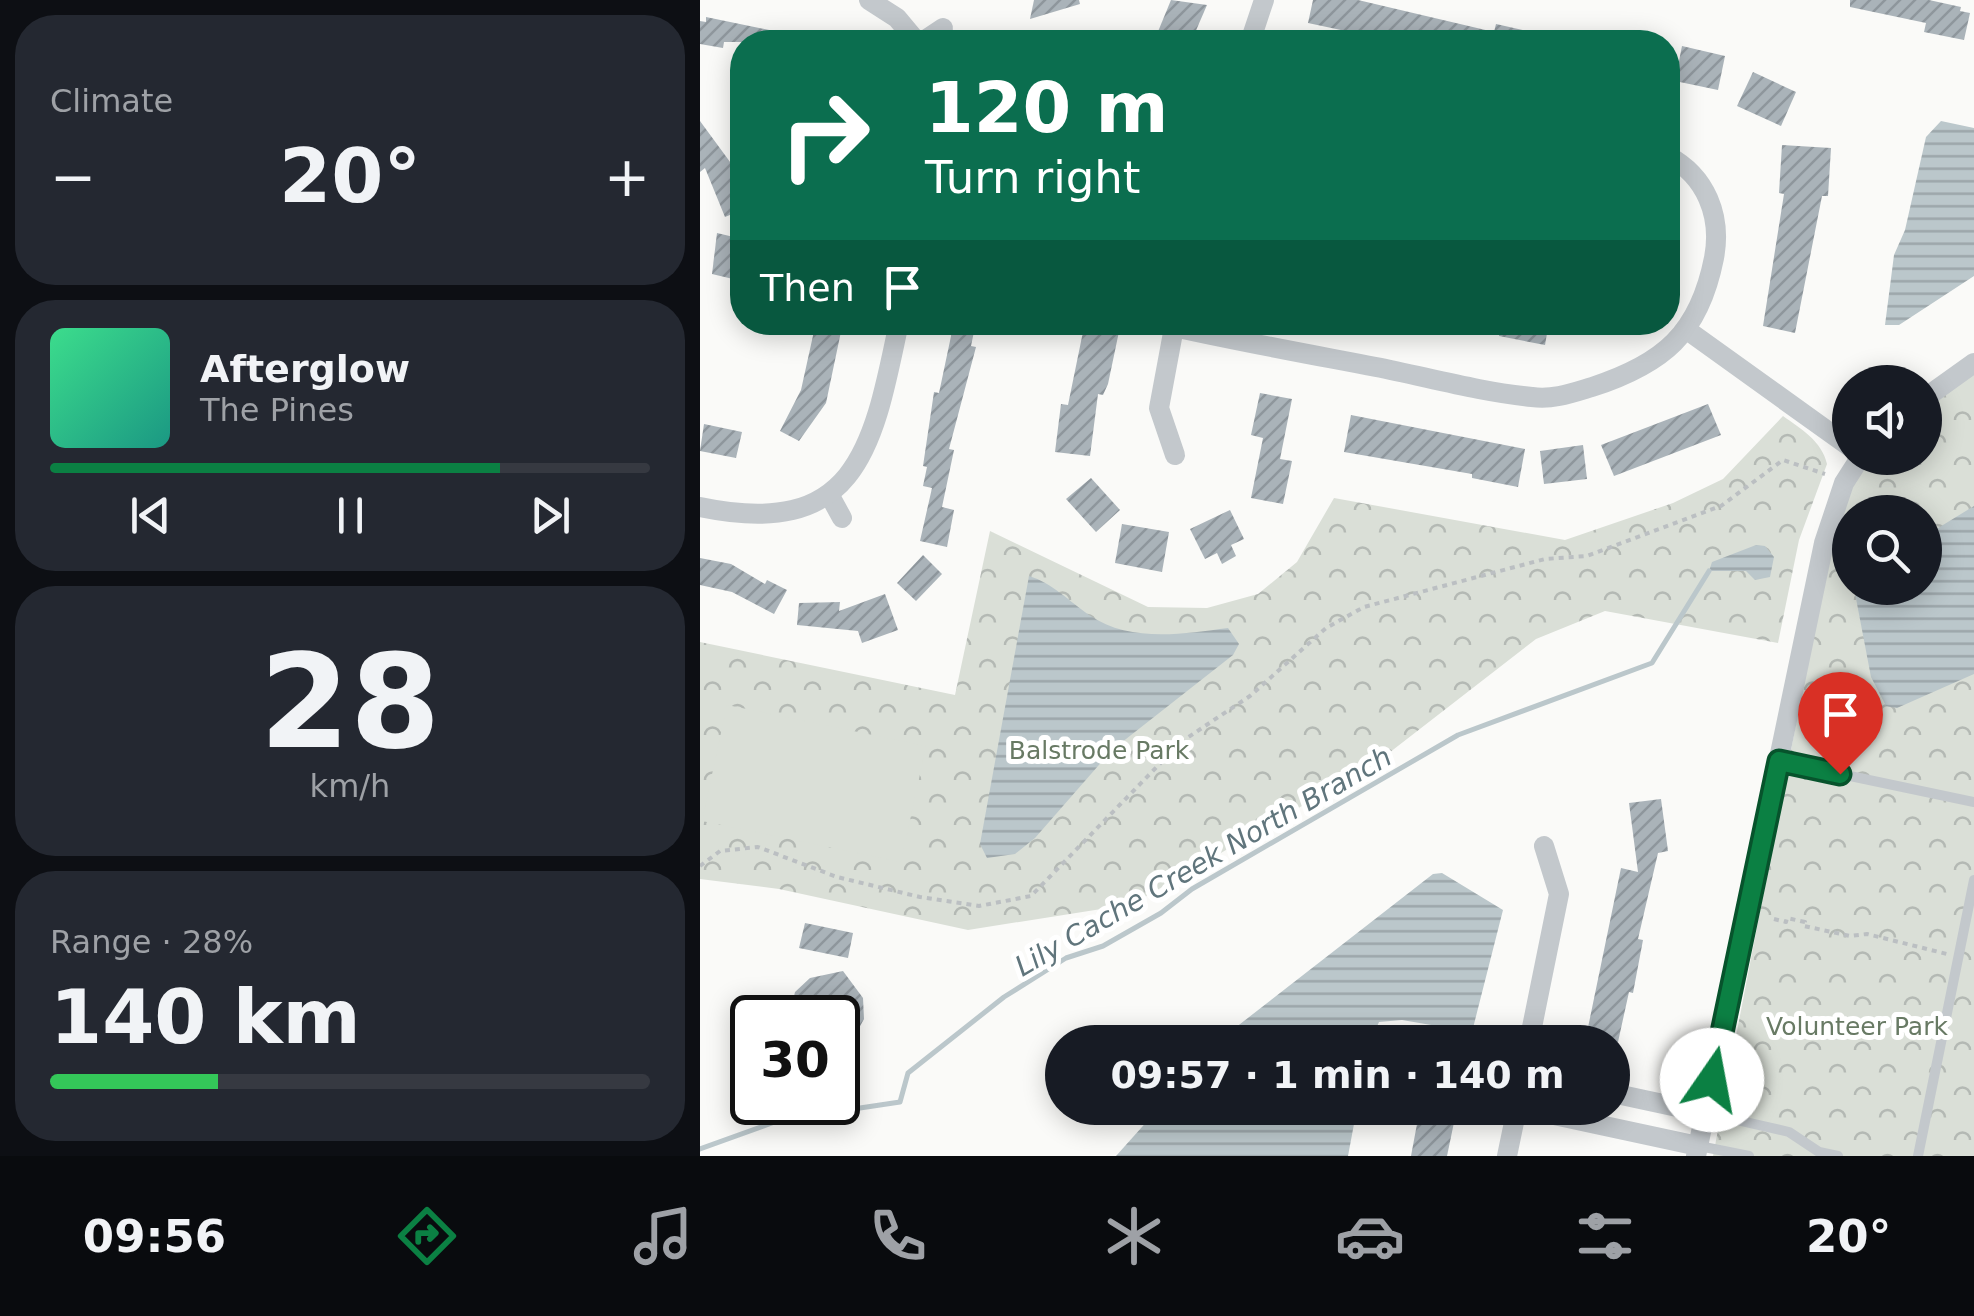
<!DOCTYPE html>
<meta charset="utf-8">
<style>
body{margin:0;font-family:"DejaVu Sans",sans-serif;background:#242831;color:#f1f3f6;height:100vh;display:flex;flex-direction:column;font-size:38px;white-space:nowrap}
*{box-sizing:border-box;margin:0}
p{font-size:32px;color:#9ea1a6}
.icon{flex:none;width:55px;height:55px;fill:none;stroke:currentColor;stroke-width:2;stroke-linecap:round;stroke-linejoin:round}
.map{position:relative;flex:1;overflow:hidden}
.side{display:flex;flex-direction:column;gap:15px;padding:15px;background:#0d0f14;width:700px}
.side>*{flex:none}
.guide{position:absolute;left:30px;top:30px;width:950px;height:305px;border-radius:40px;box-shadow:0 5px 25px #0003;background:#0b6e4f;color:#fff;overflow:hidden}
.controls{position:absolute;left:1132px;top:365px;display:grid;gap:20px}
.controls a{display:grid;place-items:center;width:110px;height:110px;border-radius:50%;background:#171b24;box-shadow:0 5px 25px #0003;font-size:50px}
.speed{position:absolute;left:30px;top:995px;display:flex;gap:20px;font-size:50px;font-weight:700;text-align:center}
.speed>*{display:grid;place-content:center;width:130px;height:130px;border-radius:50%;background:#171b24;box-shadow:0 5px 25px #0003;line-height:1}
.speed .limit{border:5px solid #111;border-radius:15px;background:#fff;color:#111}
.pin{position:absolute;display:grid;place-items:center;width:85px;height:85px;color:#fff;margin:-102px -42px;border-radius:50% 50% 50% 0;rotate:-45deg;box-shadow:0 0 10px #0007}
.pin .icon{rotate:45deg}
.me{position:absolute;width:110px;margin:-55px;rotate:12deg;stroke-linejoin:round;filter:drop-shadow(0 0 8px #0008)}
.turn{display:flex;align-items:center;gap:35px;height:210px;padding:0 30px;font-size:45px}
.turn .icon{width:130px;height:130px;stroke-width:2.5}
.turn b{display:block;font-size:70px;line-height:85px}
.then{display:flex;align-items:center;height:95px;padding:0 30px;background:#0003;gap:20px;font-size:38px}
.big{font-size:75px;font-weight:800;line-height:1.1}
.side .card{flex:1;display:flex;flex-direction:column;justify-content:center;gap:15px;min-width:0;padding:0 35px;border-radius:40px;background:#242831}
.side .dial{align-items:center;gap:0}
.dial b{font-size:130px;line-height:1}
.song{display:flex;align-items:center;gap:30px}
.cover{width:120px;height:120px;border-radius:15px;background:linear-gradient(135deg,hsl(150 70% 55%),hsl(170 70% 35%))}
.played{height:10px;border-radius:5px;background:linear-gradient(90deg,#0b8043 75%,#363941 75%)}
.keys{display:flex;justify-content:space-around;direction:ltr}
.heat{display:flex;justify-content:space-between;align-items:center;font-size:55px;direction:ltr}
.charge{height:15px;border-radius:8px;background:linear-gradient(90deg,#34c759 28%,#363941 0)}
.trip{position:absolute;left:345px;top:1025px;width:585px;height:100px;border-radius:50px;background:#171b24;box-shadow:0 5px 25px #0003;font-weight:800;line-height:100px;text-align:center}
.menu{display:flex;height:160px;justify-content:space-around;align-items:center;background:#090b0e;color:#9ea1a6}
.menu .icon{width:70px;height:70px}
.menu .on{color:#0b8043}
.menu b{font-size:45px;color:#f1f3f6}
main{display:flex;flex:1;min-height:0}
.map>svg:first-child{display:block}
</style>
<main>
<section class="side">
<div class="card"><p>Climate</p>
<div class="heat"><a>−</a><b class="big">20°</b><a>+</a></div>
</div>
<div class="card">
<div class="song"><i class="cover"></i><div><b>Afterglow</b><p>The Pines</p></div></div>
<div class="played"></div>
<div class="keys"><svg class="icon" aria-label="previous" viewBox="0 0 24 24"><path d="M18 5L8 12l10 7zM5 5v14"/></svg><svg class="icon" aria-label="pause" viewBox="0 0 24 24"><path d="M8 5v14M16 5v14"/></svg><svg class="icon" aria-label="next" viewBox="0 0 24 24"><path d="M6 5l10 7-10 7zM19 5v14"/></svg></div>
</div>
<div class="card dial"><b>28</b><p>km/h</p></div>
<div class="card"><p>Range · 28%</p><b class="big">140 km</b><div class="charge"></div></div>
</section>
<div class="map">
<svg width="1274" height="1156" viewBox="0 0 1274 1156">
<defs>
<pattern id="park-crowns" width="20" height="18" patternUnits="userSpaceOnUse" patternTransform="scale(2.5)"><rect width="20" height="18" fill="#dadfd7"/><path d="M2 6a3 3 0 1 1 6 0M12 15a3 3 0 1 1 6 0" fill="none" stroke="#b4b9b4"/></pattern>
<pattern id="water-rules" width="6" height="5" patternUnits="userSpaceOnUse" patternTransform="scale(2.5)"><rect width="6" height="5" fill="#bbc7cb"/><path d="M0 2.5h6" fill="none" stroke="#9ca6aa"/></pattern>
<pattern id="building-hatch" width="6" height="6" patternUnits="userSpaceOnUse" patternTransform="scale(2.5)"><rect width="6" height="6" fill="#aab3b9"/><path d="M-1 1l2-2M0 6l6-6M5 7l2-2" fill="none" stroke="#8e969c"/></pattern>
</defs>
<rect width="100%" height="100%" fill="#fafaf8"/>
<!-- park -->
<g fill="url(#park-crowns)" fill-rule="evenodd">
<path d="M1274,370V1156H1013L1141,490L1160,458H1225V401ZM1150,512H1225V588H1150Z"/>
<path d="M1083,416C1101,429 1122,441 1127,464L1099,540L1078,643L905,611L836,639L676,763L433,904L268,930L79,889L0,879V642L255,695L290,531L448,607L507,608L558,594L597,562L634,498L865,540L973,503L1023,479Z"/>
</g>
<!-- garden -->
<path fill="#dadfd7" d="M27,705L226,746L201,862L2,821Z"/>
<!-- water -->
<g fill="url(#water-rules)">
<path d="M1241,121L1274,128V276L1199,325H1185L1194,255L1205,230L1226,137Z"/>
<path d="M1274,506V674L1197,708L1186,706L1171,677L1154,588H1225V536Z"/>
<path d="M1056,545L1065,546L1074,557L1070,577L1055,580L1046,571H1009L1012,562Z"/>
<path d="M329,576C352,583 369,601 389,615C430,643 482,634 528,628L539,644L533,655L412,750L335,838L315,854L287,858L280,844Z"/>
<path d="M742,873L803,910L772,1032L702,1020L679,1022L670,1042H517L733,874Z"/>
<path d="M459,1108H657L648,1156H416Z"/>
</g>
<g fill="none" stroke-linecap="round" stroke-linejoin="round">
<!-- stream -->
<path stroke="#bbc7cb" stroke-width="5" d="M0,1149L80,1120L200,1102L208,1073L304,997L366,958L403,946L461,913L492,889L758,735L952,663L1009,571"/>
</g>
<!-- building -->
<g fill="url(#building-hatch)">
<path d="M334,0H379L380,4L330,19Z"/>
<path d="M471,0L507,5L491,42L457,34Z"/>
<path d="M613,0H658L794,32L796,24L849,36L848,42H668L669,36L608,23Z"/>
<path d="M1150,0H1229L1261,7L1260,11L1270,13L1264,40L1224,32L1226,23L1150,7Z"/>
<path d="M6,17L98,36L97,42H24L23,48L0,44V21L6,22Z"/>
<path d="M982,46L1025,56L1018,90L975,81Z"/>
<path d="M1053,72L1096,92L1081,126L1037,106Z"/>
<path d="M0,121L33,166L42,191V210L25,217L5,168L0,172Z"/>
<path d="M1082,145L1131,148L1128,196H1122L1095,333L1063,326L1084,194L1079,193Z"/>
<path d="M17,233L42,239L33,279L12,274Z"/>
<path d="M116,322H143L126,403L99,441L80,431L101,390Z"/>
<path d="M254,322H276L271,346L276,347L249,449L254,450L242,507L254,510L247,547L220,541L232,488L223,486L227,467L223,466L234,392L239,393Z"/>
<path d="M385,322H421L408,384L403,395L398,394L390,456L355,452L361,404L368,405Z"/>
<path d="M802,322H849L845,345L799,336Z"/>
<path d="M560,393L592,399L580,459L592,461L583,504L551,498L563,438L551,435Z"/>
<path d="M1008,404L1021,435L914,476L901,445Z"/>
<path d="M651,415L825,449L818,487L772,478V474L644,452Z"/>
<path d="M4,424L42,432L36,458L0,451Z"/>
<path d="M883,445L887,479L844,484L840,451Z"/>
<path d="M391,478L420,510L396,532L366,499Z"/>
<path d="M530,510L544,539L531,545L536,556L522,564L517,553L505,559L490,529Z"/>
<path d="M422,524L469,532L462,572L415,563Z"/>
<path d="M223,555L242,574L216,601L197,583Z"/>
<path d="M0,558L31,564L65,584L67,580L87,590L74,614L32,592L0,585Z"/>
<path d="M185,594L198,630L162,643L158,631L97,625L99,603L140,602L139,611Z"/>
<path d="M961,799L968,851L958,853L938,939L943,940L933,993L929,992L918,1042H885L921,868L938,872L929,803Z"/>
<path d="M105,923L153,933L148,958L99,948Z"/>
<path d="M143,971L163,998L164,1019L154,1037L138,1046V1018H89L95,992L110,978Z"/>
<path d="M720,1108H757L747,1156H711Z"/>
</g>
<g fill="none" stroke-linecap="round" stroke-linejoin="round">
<!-- path -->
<g stroke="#bbbfc2" stroke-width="4" stroke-dasharray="5 5" stroke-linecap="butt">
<path d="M0,866L20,851L58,847L137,877L220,897L279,906L331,896L481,742L550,696L626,628L664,607L845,559L887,556L1021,506L1083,460L1125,474"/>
<path d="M1074,919L1086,922L1087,918L1105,922L1104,926L1150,936L1167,934L1247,954"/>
</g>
<!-- lane -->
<g stroke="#c3c8cc" stroke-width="10">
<path d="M1079,761L1274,802"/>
<path d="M1006,1113L1089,1132L1119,1152L1138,1156"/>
<path d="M999,1146L1049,1156"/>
<path d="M1218,1156L1274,880"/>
</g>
<!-- street -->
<g stroke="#c3c8cc" stroke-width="20">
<path d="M169,0L197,18L217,42"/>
<path d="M222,42L243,28"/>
<path d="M550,42L564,0"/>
<path d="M474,327C541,342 608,354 676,367C727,377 780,392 832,397C853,400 872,393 892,387C963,364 999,334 1014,258C1022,216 1006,176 968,156"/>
<path d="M987,330L1150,447"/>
<path d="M1225,398L1274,363"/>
<path d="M475,455L459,408L475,322"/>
<path d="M130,496L142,518"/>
<path d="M0,507C157,540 173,448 199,322"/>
<path d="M829,1042L859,894L844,846"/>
<path d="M912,1093L1005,1113"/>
<path d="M821,1108L998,1146"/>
<path d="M807,1156L817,1108"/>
<path d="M996,1156L1124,543L1144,483L1160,458"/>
</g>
</g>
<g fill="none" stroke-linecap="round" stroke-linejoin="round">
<!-- route casing -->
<g stroke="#07532c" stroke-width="25">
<path id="route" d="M1012,1080L1079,761L1140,774"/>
</g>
<!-- route -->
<use href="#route" stroke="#0b8043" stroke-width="18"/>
</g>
<g text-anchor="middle" stroke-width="10" stroke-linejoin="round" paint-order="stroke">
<!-- park labels -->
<g font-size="25" fill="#687a64" stroke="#fff">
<text x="399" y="759">Balstrode Park</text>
<text x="1157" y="1035">Volunteer Park</text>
</g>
<!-- water labels -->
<g font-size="28" font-style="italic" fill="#60757c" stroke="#fff">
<text transform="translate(503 861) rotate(-30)" y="10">Lily Cache Creek North Branch</text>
</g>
</g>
</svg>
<div class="controls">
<a><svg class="icon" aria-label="sound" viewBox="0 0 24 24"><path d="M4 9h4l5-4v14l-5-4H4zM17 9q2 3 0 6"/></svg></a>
<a><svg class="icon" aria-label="search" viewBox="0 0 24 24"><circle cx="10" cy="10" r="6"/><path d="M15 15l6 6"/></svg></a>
</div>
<div class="speed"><div class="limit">30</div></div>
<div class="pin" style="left:1140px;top:774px;background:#d93025"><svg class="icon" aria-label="arrive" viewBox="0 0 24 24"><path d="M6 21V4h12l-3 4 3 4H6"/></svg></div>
<svg class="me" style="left:1012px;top:1080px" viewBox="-20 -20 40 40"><circle r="19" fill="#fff"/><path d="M0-13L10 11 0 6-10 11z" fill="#0b8043"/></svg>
<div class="trip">09:57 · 1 min · 140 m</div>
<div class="guide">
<div class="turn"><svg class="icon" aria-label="right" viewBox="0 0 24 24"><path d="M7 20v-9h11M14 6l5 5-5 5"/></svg><div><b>120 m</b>Turn right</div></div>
<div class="then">Then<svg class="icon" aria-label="arrive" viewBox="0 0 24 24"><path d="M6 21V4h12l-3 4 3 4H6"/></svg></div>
</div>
</div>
</main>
<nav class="menu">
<b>09:56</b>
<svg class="icon on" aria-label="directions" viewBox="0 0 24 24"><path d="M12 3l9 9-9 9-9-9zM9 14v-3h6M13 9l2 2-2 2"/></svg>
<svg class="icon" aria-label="music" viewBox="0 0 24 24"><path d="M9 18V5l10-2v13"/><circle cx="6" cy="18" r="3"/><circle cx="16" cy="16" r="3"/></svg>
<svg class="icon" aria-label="phone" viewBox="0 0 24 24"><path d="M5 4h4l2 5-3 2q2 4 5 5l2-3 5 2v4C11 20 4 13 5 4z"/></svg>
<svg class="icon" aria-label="climate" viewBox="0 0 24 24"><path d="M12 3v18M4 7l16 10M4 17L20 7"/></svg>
<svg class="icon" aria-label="car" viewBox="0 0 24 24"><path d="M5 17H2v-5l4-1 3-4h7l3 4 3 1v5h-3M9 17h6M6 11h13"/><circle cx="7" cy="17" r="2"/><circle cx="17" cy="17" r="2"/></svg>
<svg class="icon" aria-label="filters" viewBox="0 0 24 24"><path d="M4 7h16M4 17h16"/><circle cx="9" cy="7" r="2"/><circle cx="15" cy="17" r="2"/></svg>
<b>20°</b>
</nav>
